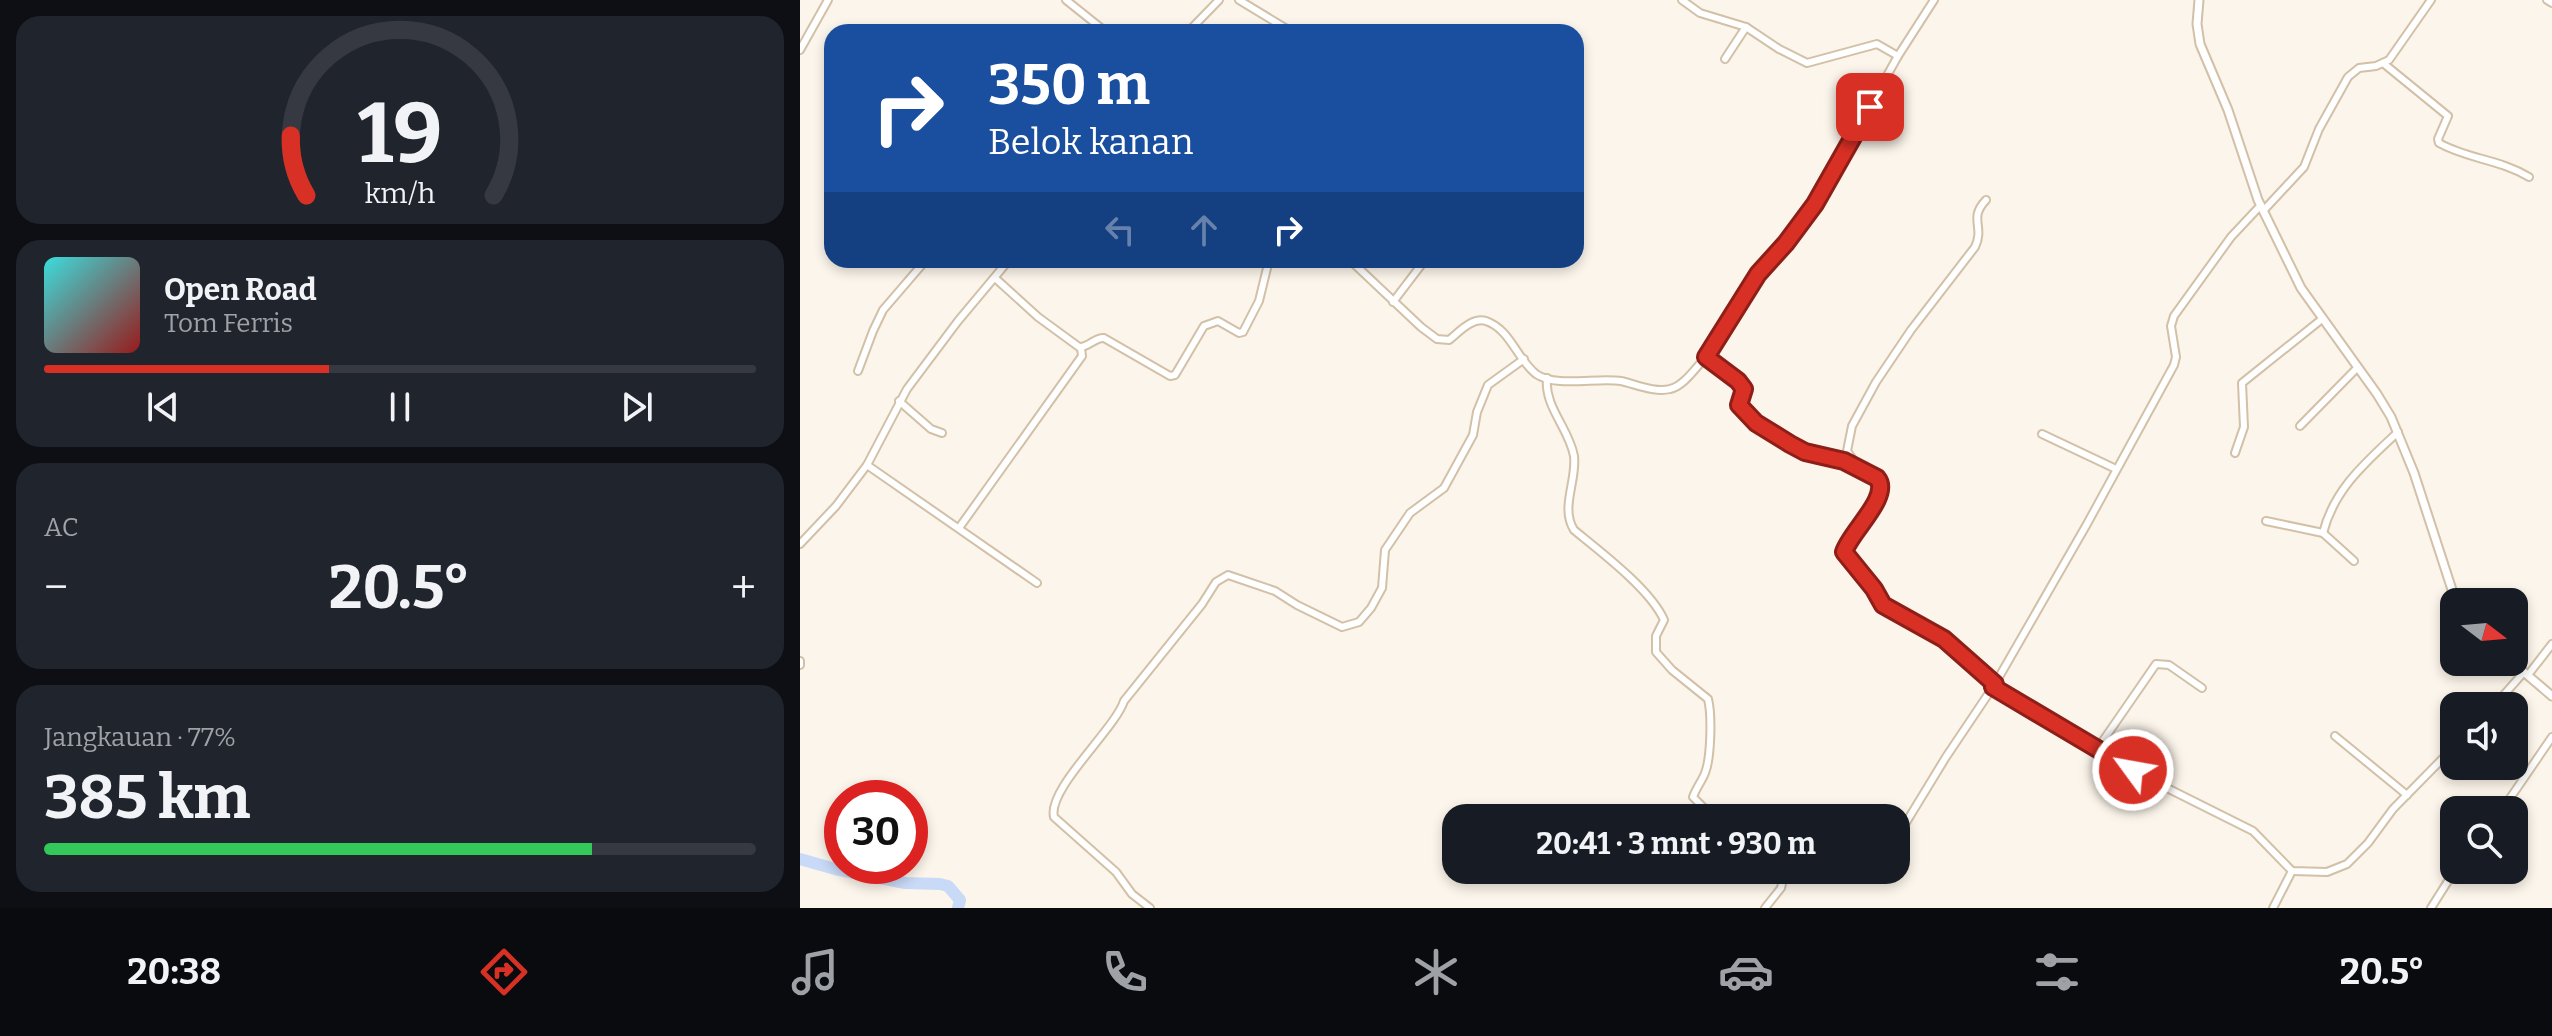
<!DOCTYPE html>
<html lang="id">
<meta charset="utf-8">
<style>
body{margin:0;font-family:Bitter,serif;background:#20242c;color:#f1f3f6;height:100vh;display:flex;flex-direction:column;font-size:30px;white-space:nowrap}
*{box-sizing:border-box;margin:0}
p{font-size:26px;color:#9ea1a6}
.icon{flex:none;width:44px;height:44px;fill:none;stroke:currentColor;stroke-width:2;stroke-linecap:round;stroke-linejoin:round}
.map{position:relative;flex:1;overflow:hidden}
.drawer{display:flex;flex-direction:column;gap:16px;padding:16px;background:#0d0f14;width:800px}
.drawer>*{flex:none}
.hud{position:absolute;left:24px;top:24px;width:760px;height:244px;border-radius:24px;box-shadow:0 4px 12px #0003;background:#1a4fa0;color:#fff;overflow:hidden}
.needle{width:52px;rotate:106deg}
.tools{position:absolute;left:1640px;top:588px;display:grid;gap:16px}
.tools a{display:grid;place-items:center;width:88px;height:88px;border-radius:16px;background:#171b24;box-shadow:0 4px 12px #0003;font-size:40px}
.speed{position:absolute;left:24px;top:780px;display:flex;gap:16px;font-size:40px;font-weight:700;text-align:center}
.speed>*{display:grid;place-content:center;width:104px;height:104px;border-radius:50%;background:#171b24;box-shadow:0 4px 12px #0003;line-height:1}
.speed .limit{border:12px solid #d22;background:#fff;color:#111}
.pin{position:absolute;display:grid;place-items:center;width:68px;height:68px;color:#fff;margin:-34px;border-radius:16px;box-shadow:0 4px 12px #0006}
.me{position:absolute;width:88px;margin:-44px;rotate:302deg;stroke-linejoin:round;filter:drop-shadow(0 0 6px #0008)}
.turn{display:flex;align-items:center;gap:28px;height:168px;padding:0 32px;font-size:36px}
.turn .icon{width:104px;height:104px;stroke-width:2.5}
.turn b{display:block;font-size:56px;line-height:68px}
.lanes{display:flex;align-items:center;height:76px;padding:0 32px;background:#0003;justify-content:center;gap:40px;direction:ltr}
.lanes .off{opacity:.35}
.big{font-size:60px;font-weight:700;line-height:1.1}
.drawer .card{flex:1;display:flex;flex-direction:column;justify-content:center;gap:12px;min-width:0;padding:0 28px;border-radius:24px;background:#20242c}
.drawer .dial{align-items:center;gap:0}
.dial svg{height:208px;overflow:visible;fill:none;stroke:#363941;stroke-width:7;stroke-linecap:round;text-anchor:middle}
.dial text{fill:#f1f3f6;stroke:none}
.song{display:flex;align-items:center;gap:24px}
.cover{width:96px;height:96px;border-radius:12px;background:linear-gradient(135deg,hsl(180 70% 55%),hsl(0 70% 35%))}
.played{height:8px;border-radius:4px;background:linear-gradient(90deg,#d93025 40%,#363941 40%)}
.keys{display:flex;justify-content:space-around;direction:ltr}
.heat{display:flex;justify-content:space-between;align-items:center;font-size:44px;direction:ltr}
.charge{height:12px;border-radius:6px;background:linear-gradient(90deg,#34c759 77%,#363941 0)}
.trip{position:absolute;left:642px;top:804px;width:468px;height:80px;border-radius:24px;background:#171b24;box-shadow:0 4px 12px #0003;font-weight:700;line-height:80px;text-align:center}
.tab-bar{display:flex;height:128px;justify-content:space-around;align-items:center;background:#090b0e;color:#9ea1a6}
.tab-bar .icon{width:56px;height:56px}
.tab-bar .active{color:#d93025}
.tab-bar b{font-size:36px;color:#f1f3f6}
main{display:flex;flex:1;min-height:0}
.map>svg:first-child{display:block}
</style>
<main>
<section class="drawer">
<div class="card dial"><svg viewBox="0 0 100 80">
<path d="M14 69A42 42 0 1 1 86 69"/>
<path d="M14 69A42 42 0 0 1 8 46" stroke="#d93025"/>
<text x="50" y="56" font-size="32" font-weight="700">19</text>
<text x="50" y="72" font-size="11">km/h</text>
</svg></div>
<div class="card">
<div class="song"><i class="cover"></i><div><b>Open Road</b><p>Tom Ferris</p></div></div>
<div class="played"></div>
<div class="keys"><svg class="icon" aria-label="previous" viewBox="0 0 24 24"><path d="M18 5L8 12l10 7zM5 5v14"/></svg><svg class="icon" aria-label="pause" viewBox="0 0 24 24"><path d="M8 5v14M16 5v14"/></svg><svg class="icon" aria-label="next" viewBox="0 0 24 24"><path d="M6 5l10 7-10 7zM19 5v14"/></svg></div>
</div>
<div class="card"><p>AC</p>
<div class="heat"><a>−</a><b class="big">20.5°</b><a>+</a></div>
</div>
<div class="card"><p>Jangkauan · 77%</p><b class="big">385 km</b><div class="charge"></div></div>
</section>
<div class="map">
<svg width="1752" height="908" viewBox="0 0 1752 908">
<rect width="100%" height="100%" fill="#fcf5eb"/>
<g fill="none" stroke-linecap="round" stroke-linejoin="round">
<!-- river -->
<path stroke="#c8daf7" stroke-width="12" d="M0,859L35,869L105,883L140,884L148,886L160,900L158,908"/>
<!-- minor casing -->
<g stroke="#d2c0a7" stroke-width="10">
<g id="minor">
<path d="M266,0L306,32"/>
<path d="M439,0L492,32"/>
<path d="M882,0L900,13L946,27L979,49L1007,63L1077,44L1098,56"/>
<path d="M1747,0L1752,3"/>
<path d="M388,32L419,0"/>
<path d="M0,50L28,0"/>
<path d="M925,59L946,27"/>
<path d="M1583,63L1648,116L1638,139L1639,143C1667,159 1699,159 1729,177"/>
<path d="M1186,200C1168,219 1185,226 1175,247L1111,330L1076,382L1052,426L1047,451C1052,458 1056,466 1064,470C1068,474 1076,476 1080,481C1089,494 1048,536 1044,552L1074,589L1083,605L1144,639L1195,684"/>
<path d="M1463,211L1504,167L1519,129L1548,77L1559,68L1576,66L1589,60L1631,0"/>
<path d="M550,260L621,327L637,339L649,340C659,332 672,317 686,321C710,329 717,359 736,374C756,388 798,377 821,381C835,384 855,393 870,389C884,386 896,367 906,357"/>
<path d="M195,278L238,317L279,347C288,348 295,337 304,338L370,376L375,375L404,326L418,321L439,333L443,332L459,301L469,260"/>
<path d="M593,302L625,260"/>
<path d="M58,371L73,331L83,310L126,260"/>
<path d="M747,378C744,407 769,428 774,456C777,481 760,508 774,530C801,552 851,590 864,620L856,636V652L872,670L908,699C912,715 911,758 905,773C902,781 896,788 893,797L914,818"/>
<path d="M99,401L131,429L142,433"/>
<path d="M1500,426L1557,368"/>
<path d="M1242,434L1316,469"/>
<path d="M1435,453L1444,427L1442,383L1522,319"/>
<path d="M67,465L237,583"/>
<path d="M1063,470C1045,462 1027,458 1008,452C981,444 958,425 939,405L944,389L938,381L906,357L958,274L986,243L1015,204L1098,56L1134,0"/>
<path d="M1466,521L1523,533L1554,561"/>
<path d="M159,528L282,356L281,348"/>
<path d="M1523,533C1534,489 1566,462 1598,432"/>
<path d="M0,544L36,506L67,465L107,389L158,321L209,260"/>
<path d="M0,661V665"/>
<path d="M1728,675L1752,644"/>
<path d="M1193,687L1339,774L1453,831L1492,871L1527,872L1547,864L1568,843L1593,809L1654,747"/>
<path d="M1694,706L1724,672"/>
<path d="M1535,736L1607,795"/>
<path d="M1298,748L1356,664L1369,665L1402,688"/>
<path d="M1702,810L1752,737"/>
<path d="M1096,839L1146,757L1195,684L1287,524L1374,365L1376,357L1371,326L1374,316L1431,237L1461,205"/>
<path d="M350,908L332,894L316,872L254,817C247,789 315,729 324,701L402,604L416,582L428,575L475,591L497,605L542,627L559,622L571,608L582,588L585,550L610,513L644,488L673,435L677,412L688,385L724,359"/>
<path d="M965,908L981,888L985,870"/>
<path d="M1473,908L1492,871"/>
<path d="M1631,908L1655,870"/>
</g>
</g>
<!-- tertiary casing -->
<g stroke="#d2c0a7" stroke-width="11">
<g id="tertiary">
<path d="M1399,0L1397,24L1400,44L1428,110L1458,200L1501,288L1577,394L1591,417L1614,473L1656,602"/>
<path d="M1712,662L1752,696"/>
</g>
</g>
<!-- minor -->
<use href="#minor" stroke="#fff" stroke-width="6"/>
<!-- tertiary -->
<use href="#tertiary" stroke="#fff" stroke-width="7"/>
</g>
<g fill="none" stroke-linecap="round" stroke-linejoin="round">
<!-- route casing -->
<g stroke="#8d1f18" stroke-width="20">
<path id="route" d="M1070,107L1015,204L986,243L958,274L906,357L938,381L944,389L939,405L956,423L990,444L1005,452L1044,461L1077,478C1092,496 1050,532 1044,552L1074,589L1083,605L1144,639L1195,684L1193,687L1333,770"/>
</g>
<!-- route -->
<use href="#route" stroke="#d93025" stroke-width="14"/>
</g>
</svg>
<div class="tools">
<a><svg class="needle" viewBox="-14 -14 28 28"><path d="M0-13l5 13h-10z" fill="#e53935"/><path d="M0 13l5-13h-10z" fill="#9ea1a6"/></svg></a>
<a><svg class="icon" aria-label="sound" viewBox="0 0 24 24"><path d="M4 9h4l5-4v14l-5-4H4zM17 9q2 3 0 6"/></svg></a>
<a><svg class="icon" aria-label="search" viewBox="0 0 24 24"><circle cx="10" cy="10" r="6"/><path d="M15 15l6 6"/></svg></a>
</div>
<div class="speed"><div class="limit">30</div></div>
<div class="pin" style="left:1070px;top:107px;background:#d93025"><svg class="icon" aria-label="arrive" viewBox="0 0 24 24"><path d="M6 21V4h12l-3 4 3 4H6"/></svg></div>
<svg class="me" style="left:1333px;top:770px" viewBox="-20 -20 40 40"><circle r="17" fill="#d93025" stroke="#fff" stroke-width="3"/><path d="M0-11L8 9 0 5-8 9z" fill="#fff"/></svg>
<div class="trip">20:41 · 3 mnt · 930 m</div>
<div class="hud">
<div class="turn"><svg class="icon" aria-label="right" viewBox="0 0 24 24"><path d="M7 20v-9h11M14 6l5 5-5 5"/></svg><div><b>350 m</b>Belok kanan</div></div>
<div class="lanes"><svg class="icon off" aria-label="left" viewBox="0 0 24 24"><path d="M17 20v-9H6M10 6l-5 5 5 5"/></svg><svg class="icon off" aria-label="ahead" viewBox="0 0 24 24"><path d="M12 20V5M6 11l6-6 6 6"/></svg><svg class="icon" aria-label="right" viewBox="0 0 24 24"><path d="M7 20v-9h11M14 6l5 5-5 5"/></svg></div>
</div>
</div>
</main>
<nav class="tab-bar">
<b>20:38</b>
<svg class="icon active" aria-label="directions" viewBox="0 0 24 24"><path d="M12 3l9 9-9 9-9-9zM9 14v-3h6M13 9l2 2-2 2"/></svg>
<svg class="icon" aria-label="music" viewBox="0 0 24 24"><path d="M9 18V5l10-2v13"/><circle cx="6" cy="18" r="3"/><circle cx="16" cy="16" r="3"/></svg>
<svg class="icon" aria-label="phone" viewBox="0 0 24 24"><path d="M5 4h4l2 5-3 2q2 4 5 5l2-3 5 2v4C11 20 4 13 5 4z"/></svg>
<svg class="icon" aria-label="climate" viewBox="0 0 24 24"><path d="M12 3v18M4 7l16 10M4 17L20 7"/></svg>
<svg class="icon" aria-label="car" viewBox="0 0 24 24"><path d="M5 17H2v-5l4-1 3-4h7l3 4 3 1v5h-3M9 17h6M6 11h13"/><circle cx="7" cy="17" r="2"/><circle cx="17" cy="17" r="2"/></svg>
<svg class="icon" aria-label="filters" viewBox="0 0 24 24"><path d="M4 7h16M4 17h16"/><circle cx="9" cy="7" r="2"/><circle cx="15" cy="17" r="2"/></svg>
<b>20.5°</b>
</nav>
